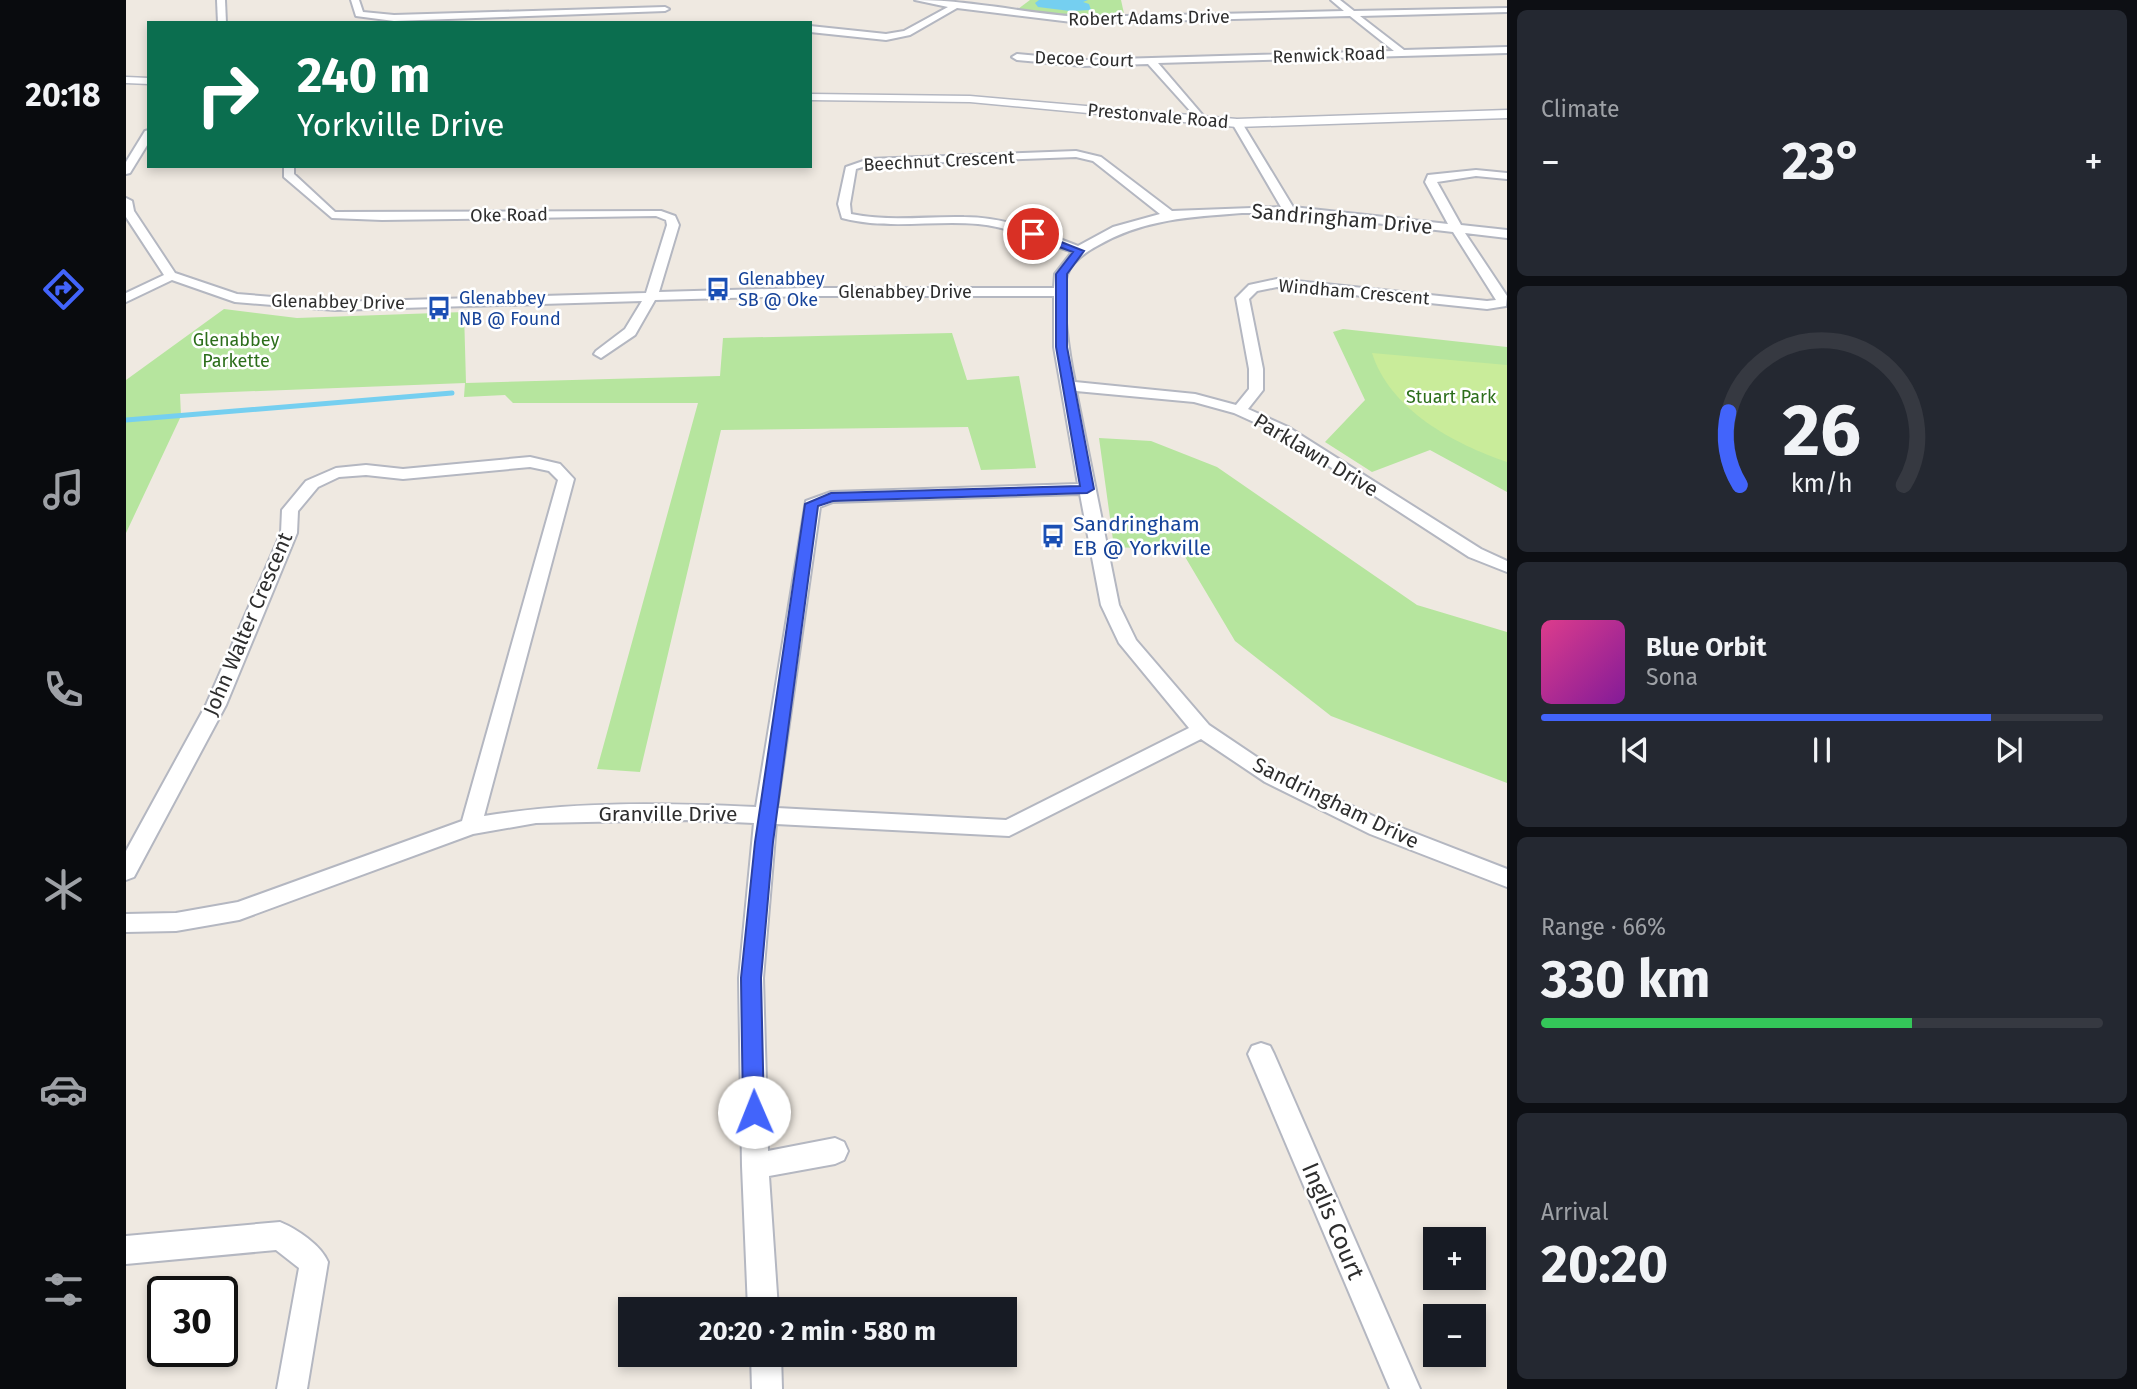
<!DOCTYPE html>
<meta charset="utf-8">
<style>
body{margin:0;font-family:"Fira Sans",sans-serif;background:#242831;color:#f1f3f6;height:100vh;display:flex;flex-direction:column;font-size:26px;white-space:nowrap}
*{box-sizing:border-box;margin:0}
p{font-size:23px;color:#9ea1a6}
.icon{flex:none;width:38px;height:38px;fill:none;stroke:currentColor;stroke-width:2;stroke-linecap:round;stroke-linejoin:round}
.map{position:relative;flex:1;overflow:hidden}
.panel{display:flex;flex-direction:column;gap:10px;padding:10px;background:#0d0f14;width:630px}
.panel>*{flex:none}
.guide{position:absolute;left:21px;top:21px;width:665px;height:147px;border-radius:0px;box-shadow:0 4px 10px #0003;background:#0b6e4f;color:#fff;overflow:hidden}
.controls{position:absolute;left:1297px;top:1227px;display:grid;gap:14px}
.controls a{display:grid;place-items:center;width:63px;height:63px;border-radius:0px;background:#171b24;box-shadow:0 4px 10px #0003;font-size:35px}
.speed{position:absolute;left:21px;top:1276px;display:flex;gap:14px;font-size:35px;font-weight:700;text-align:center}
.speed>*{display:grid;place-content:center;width:91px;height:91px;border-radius:50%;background:#171b24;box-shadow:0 4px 10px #0003;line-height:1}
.speed .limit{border:4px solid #111;border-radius:10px;background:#fff;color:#111}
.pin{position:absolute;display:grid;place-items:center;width:60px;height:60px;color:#fff;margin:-30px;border:4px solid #fff;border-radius:50%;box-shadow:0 2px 7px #0007}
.me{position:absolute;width:77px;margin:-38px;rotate:359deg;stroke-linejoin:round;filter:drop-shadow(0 0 5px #0008)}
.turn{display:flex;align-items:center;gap:24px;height:147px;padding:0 35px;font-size:32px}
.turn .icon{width:91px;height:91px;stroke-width:2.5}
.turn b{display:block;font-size:49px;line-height:60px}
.big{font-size:52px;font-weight:700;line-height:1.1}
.panel .card{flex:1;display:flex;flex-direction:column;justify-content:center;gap:10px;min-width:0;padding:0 24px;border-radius:10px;background:#242831}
.panel .dial{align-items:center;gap:0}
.dial svg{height:182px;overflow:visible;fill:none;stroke:#363941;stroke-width:7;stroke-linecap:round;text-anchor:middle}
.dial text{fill:#f1f3f6;stroke:none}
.song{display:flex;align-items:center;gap:21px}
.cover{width:84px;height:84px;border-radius:10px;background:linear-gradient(135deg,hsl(330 70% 55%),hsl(290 70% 35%))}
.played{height:7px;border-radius:4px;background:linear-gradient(90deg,#4264fb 80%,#363941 80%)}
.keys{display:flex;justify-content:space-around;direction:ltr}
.heat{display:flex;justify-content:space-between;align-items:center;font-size:38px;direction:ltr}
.charge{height:10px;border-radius:5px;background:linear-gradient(90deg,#34c759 66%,#363941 0)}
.trip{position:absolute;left:492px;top:1297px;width:399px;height:70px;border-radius:0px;background:#171b24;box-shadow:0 4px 10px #0003;font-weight:700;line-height:70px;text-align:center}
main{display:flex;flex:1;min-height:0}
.dock{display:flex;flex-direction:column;width:126px;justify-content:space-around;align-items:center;background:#090b0e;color:#9ea1a6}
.dock .icon{width:49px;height:49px}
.dock .active{color:#4264fb}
.dock b{font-size:32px;color:#f1f3f6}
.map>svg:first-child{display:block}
</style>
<main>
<nav class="dock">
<b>20:18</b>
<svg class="icon active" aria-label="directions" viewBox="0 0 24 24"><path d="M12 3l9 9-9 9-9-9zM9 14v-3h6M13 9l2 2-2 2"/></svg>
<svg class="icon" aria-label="music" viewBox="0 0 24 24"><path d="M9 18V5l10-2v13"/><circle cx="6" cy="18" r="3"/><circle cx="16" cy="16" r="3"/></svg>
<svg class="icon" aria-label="phone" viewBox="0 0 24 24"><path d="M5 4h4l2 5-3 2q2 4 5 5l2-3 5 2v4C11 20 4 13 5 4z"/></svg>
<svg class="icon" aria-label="climate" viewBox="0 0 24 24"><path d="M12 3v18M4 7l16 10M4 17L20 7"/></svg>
<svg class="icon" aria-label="car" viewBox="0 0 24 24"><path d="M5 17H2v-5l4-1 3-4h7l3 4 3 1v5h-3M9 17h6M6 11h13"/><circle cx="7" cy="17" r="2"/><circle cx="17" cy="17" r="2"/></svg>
<svg class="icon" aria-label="filters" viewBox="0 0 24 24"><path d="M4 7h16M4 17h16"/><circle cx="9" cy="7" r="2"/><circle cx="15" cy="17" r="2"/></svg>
</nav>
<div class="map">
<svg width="1381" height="1389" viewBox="0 0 1381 1389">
<rect width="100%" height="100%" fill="#efe9e1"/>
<!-- green -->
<g fill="#b6e59e">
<path d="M904,0H995L999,18L940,17L888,12Z"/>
<path d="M98,309L171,318L338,312L340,383L594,376L597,338L826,333L841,380L893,376L910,468L855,470L842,427L595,430L514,772L471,769L572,403H387L379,395L338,397L339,383L54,394L55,416L0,533V380Z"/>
<path d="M1217,329L1381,347V492L1304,450L1246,472L1199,442L1239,400L1207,332Z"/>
<path d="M973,438L1025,441L1091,467L1291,605L1381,632V783L1205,716L1109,641L1055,550L988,547Z"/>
</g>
<!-- pitch -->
<path fill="#c9ec9a" d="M1246,353L1381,365V462C1328,444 1264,410 1246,353Z"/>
<!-- water -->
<path fill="#75cff0" d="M913,0H962L957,2L963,4L965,10L944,11L912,7L909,3Z"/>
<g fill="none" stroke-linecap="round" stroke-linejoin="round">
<!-- stream -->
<path stroke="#75cff0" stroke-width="5" d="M0,420L326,393"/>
<!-- minor casing -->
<g stroke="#b4b7c1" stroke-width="4">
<g id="minor">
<path d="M91,0H99L100,23H92Z"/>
<path d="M225,0H233L237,12L268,15L539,7L543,9L539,11L268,21L230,16Z"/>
<path d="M789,0C844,0 898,13 954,17L1218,11L1205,0H1214L1228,11L1381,8V12L1234,16L1278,50L1381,47V53L1032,63L1080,119L1081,121L1076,124L1022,64L957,66L891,60L886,57L891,54L957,60L1268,51L1224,16L954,23L831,8L784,35L760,40L684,32V26L760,34L778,31L822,7Z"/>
<path d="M1111,120L1116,123L1167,207L1322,224L1299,182L1302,175L1350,170L1381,173V179L1350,176L1311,182L1335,225L1381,230V238L1339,233L1381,296L1380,306L1361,309L1151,287L1131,291L1123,299L1137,369V390L1122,409L1162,427L1355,549L1381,561V572L1343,557L1152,433L1108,413L1068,402L950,391L993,605L1010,640L1083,725L1153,772L1260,822L1381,869V887L1244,834L1139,782L1075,739L883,836L650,824L637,978L642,1151L709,1138L718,1142L722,1151L718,1160L709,1164L643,1176L652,1309H622L616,1166L613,978L628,823L562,820L410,823L347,834L113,920L50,931L0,932V914L50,913L112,902L336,821L432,480L423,471L404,467L277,479L240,475L213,477L192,487L172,511L171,533L100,705L8,877L0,880V851L80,705L155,533L156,510L180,481L210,468L240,465L277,469L404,457L434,464L448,479L358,816C448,801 540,803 630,807L680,501L705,492L952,484L928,347V296H678L529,300L509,335L475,358L468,354L470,351L499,329L516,301L209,310L109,302L46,280L0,302V293L38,275L0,217V198L6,201L8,211L49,273L111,294L209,302L520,293L541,225L540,220L530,216L256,220L206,218L158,177V166H168V174L209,212L535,211L549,216L553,225L533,292L678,288H928L929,274L946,252C915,241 884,227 852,224C806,220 762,230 716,218L712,204L720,167L743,159L950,151L975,157L1046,211L1155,207L1106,123ZM950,157L967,161L1034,214L987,227L952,246C916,232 878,217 838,217C800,216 763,222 725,214L724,204L730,169L743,165ZM1116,213H1163L1327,232L1370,300L1361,301L1151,279L1123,285L1110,298L1123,369V389L1110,405L1069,394L949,382C944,359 934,297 941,275C945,262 960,252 971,246C1017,219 1064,217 1116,213ZM954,494L975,605L993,643L1063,728L880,820L651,808L694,507L707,502Z"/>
<path d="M23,130V142L4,173L0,174V162L19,131Z"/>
<path d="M1135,1043L1144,1046L1148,1054L1294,1389H1264L1122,1054L1126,1046Z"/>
<path d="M154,1222C171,1229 195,1245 202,1262L181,1389H151L173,1268L150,1250L0,1264V1236Z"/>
<path d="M625,1354H655L656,1389H626Z"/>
</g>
</g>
<!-- tertiary casing -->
<g stroke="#b4b7c1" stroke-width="3">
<g id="tertiary">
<path d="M0,77L23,78V84L0,83Z"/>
<path d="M684,94L844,96L1111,119L1381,110V118L1111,127L844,102L684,100Z"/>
</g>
</g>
<!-- minor -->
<use href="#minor" fill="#fff" fill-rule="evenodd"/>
<!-- tertiary -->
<use href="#tertiary" fill="#fff" fill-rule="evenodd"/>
</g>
<!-- route -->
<path fill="#4264fb" stroke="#2b41a3" stroke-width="2" d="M903,232H910L958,251L941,274V347L968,489L961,493L707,501L692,506L647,842L635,978L638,1112L635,1119L628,1122L620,1119L617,1112L615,978L629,842L679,504L705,493L954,486L930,347V274L947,252L903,236Z"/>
<!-- icons -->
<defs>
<g id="bus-bare" transform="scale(1.89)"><path d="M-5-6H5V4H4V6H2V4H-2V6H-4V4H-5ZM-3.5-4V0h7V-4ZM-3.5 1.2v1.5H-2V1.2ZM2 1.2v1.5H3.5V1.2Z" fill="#1a4fb4" stroke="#fff" stroke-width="2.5" paint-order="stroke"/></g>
</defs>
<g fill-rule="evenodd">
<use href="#bus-bare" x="592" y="289"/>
<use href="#bus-bare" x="313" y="308"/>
<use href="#bus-bare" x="927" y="536"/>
</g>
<g text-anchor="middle" stroke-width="5" stroke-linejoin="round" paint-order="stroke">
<!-- far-street labels -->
<g font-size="18" fill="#2e2e2e" stroke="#fff">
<text transform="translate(1023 18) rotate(-1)" y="6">Robert Adams Drive</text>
<text transform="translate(1203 55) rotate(-2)" y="6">Renwick Road</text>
<text transform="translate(958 59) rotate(2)" y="6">Decoe Court</text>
<text transform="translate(1032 116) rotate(5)" y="6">Prestonvale Road</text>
<text transform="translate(813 161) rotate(-3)" y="6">Beechnut Crescent</text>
<text transform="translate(383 215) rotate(-1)" y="6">Oke Road</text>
<text x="779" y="298">Glenabbey Drive</text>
<text transform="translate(1228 292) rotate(5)" y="6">Windham Crescent</text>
<text transform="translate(212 302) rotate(1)" y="6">Glenabbey Drive</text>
</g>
<!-- far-transit labels -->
<g font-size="18" fill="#164399" stroke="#fff" text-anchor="start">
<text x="612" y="285">Glenabbey<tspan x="612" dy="21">SB @ Oke</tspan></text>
<text x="333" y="304">Glenabbey<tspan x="333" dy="21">NB @ Found</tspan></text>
</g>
<!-- far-park labels -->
<g font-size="18" fill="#2c6e1b" stroke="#fff">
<text x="110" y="346">Glenabbey<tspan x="110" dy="21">Parkette</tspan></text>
<text x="1325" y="403">Stuart Park</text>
</g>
<!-- street labels -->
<g font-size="21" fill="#2e2e2e" stroke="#fff">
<text transform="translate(1216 219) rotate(5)" y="7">Sandringham Drive</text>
<text transform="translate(1190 455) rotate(31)" y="7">Parklawn Drive</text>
<text transform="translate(122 624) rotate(-67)" y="7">John Walter Crescent</text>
<text transform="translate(1210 803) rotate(26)" y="7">Sandringham Drive</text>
<text x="542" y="821">Granville Drive</text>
</g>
<!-- transit labels -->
<g font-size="21" fill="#164399" stroke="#fff" text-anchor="start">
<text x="947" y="531">Sandringham<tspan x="947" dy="24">EB @ Yorkville</tspan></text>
</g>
<!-- near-street labels -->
<g font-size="24" fill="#2e2e2e" stroke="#fff">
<text transform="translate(1207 1221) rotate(67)" y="8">Inglis Court</text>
</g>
</g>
</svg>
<div class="controls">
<a>+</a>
<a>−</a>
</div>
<div class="speed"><div class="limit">30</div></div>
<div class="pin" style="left:907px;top:234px;background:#d93025"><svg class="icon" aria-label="arrive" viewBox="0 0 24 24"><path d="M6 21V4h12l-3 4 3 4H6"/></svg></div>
<svg class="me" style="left:628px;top:1112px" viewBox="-20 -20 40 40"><circle r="19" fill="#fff"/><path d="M0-13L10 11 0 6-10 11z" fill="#4264fb"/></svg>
<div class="trip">20:20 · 2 min · 580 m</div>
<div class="guide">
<div class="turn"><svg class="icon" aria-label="right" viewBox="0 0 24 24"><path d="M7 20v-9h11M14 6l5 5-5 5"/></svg><div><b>240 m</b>Yorkville Drive</div></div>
</div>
</div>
<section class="panel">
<div class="card"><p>Climate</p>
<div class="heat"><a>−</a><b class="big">23°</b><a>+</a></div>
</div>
<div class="card dial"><svg viewBox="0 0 100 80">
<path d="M14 69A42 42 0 1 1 86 69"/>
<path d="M14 69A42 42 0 0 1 9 37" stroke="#4264fb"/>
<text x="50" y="56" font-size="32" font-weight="700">26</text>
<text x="50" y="72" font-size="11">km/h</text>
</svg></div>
<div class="card">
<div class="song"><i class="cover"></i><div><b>Blue Orbit</b><p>Sona</p></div></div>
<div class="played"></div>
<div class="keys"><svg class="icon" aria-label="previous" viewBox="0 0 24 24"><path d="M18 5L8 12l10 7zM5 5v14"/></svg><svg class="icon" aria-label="pause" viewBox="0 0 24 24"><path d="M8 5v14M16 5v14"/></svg><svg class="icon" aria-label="next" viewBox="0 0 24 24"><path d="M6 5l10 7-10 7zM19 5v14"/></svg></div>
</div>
<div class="card"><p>Range · 66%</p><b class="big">330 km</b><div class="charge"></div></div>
<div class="card"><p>Arrival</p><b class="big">20:20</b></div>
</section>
</main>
